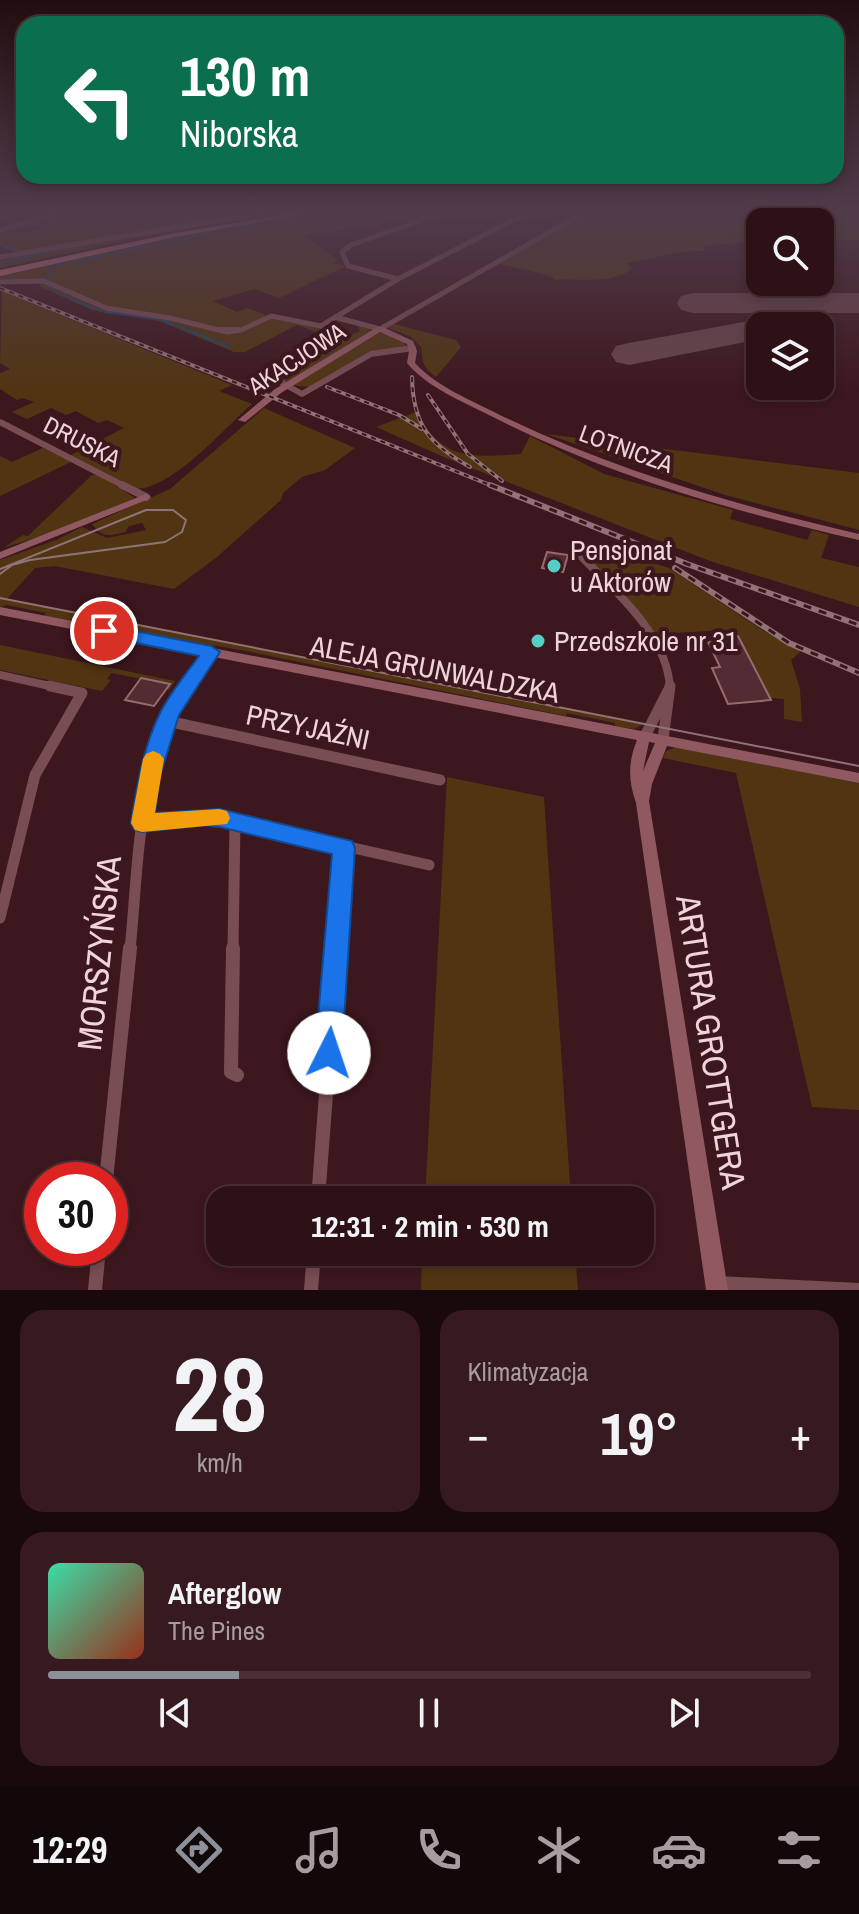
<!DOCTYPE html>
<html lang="pl">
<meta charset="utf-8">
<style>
body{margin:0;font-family:"Archivo Narrow",sans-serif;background:#361a1f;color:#f1f3f6;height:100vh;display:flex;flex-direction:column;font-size:30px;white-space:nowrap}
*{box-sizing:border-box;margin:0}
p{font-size:26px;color:#a79da1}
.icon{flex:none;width:44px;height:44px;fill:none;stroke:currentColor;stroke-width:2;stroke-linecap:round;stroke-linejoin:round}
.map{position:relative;height:1290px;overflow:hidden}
.drawer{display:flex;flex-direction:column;gap:20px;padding:20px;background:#19090c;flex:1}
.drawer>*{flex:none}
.guide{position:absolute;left:16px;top:16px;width:828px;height:168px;border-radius:24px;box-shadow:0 4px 12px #0003,0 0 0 2px #493135;background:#0b6e4f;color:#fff;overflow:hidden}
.fabs{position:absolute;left:746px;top:208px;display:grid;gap:16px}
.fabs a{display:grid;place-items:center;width:88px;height:88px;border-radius:16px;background:#2e1116;box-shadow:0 4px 12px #0003,0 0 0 2px #493135;font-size:40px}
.speed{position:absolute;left:24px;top:1162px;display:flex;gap:16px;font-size:40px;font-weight:700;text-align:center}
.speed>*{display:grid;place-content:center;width:104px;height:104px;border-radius:50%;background:#2e1116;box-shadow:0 4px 12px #0003,0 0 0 2px #493135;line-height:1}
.speed .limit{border:12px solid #d22;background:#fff;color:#111}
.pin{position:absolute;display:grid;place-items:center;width:68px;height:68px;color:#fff;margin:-34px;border:4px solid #fff;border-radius:50%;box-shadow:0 2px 8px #0007}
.me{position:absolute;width:88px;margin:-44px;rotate:4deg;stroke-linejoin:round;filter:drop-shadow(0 0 6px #0008)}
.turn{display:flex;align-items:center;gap:28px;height:168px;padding:0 32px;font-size:36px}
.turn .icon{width:104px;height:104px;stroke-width:2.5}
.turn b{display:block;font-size:56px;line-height:68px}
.big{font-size:60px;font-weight:700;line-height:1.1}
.drawer .widget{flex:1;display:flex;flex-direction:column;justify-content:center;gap:12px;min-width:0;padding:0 28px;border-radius:24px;background:#361a1f}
.drawer .dial{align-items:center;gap:0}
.dial b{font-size:104px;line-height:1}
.song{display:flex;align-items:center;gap:24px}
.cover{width:96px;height:96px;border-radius:12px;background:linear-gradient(135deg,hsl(160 70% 55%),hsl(10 70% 35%))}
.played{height:8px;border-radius:4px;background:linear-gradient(90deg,#8c9099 25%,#493135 25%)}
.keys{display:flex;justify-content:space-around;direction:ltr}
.heat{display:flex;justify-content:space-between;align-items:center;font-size:44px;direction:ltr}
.drawer .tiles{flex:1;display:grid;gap:20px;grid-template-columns:1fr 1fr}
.widget:last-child{grid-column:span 2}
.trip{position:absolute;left:206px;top:1186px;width:448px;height:80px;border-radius:24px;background:#2e1116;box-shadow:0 4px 12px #0003,0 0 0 2px #493135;font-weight:700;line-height:80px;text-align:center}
.menu{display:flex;height:128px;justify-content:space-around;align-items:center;background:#120709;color:#a79da1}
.menu .icon{width:56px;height:56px}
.menu .current{color:#8c9099}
.menu b{font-size:36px;color:#f1f3f6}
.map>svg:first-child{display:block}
</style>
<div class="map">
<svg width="859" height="1290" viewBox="0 0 859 1290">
<rect width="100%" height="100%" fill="#3d171e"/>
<!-- green -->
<g fill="#513512">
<path d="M64,213H71L8,232L38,231C52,206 123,213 151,213L147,216L173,213L207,221L284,213L137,238L0,268V257L22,254L0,245V233Z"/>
<path d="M318,213H439L412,222L398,218L375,226L302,235L338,260L332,263L346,266L279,298L254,289L213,301L237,312L246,308L266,315L243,328L227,331L99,304L46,280H0V275L172,237Z"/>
<path d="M585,213H859V240H820V222H760V240L703,246L705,251C676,250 655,259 626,263L632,269C611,285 580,278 555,280L548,275L495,263Z"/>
<path d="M42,282L106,309L170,319L228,333L267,318L319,327L330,334L327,336L297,325L245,352H234L159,321L92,310L39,286Z"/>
<path d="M2,291L232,385L219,391L252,404C223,429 173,489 135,489L69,456L124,428L107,420L98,423L76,411L66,415L51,408L27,419L12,412L34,402L22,398L17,400L0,389V373L10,369L0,363Z"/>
<path d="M337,319L369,328L370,331L286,383L280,376L338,342L330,338L341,339L360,331L357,326L333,320Z"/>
<path d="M394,324L456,340L461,347L436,377C422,366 423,363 421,347L410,336L388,328Z"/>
<path d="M378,333C388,332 403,337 406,346L362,356L310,387L290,385Z"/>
<path d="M264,408L355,448L325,470L302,477L283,493L281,500L217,557L174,589L55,566L35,568L7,599L646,723L634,729L615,726V723L567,713L566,716L246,651L44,616L46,613L7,605L0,607V560L56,540L82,527L107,538L146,530L142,523L129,526L125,532C110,536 102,538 92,524L170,489Z"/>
<path d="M416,412C444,462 471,457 521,454L530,436L604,474L733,510L730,519L807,540L812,530L829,535L821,558L859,567V607L710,561L446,458L376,427Z"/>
<path d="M546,434L859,473V530L725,495Z"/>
<path d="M43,448L71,462L0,496V456L12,462Z"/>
<path d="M92,475H99L135,498L52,533L3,548L23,535L28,536Z"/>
<path d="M574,539L669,568L762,630L801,651L791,660L800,689L802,722L784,719V699L770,698L738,636L732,637L728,630L655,634L580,548L572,544Z"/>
<path d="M0,645L175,681L169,690L166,689L169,684L111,673L107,679L111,680L102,691L0,670Z"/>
<path d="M676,747L859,783V1110L812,1107L736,773L663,758L666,751Z"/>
<path d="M447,777L544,797L571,1200H425Z"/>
<path d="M422,1252H575L578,1290H421Z"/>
</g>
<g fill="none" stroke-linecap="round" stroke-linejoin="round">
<!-- stream -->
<g stroke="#1b476f" stroke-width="2">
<path d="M260,215L272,213"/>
<path d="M308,215L325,213"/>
<path d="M0,217L17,223"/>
<path d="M157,228L213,219"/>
<path d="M125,229L164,213"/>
<path d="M0,235L71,213"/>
<path d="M0,245L18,252"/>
<path d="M0,263L67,248"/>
<path d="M45,279L51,275V266L307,214"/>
<path d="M42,282L67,297"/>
<path d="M70,299L101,311"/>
<path d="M104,312L160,319L229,347"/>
</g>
<!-- runway -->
<g fill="#68444a" fill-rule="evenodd">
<path d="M693,293H859V313H693L681,310L677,303L681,296Z"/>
<path d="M760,319L772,322L775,326H760V339L629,365L616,362L611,354L616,346L629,343Z"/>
</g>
</g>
<!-- building -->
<g fill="#532b32" stroke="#986a70" stroke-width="2">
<path d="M547,552L568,555L563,572L542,568Z"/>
<path d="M738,636L771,700L728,704L712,668L720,667L708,642L729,641L727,637Z"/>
<path d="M141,678L170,684L154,706L125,700Z"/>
</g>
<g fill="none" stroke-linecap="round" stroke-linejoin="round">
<!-- street-far4 -->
<g stroke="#794d54" stroke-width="5">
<path d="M0,230L56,213"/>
<path d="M0,257L262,213"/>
<path d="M398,279L348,266L342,252L351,245L442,213"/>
<path d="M0,282L44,281L106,308L170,318L227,332L241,330L271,316L321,326L398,279L527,213"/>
<path d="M335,317L380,329L583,213"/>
</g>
<!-- street-far3 -->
<g stroke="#794d54" stroke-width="6">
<path d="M221,330H238"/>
<path d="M279,381L302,394L371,354L413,348"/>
<path d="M0,422L126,487"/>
</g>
<!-- street-far2 -->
<g stroke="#794d54" stroke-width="8">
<path d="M122,485L146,497"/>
<path d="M575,550C611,588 667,632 670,688"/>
<path d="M0,675L59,688"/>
<path d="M187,688L211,652"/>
</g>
<!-- street-far1 -->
<g stroke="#794d54" stroke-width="11">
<path d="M167,721L440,780"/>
<path d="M645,736L668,691"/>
<path d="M663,739L670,686"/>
<path d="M142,823L205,816L220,818L429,865"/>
<path d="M0,918L35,775L82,693L50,686"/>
<path d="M130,950C139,861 137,762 188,686"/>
<path d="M233,950L235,823"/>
<path d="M336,950L344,848"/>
</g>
<!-- street -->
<g stroke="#794d54" stroke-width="14">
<path d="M233,948L231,1072L237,1075"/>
<path d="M106,1180L130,948"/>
<path d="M318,1200L337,948"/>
<path d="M716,1283L859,1290"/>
<path d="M95,1290L99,1248"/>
<path d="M311,1290L314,1252"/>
</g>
<!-- secondary -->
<g fill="#905861" fill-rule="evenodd">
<path d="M377,327H383L413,341L417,351L415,363C436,386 470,400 498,414C613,470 735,505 859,534V540C731,511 606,475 489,415C461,401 427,387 407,363L409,351L407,344L380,332L281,393L245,422L238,420L275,389Z"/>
<path d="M146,494L151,497L149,499L0,559V552Z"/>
<path d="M0,607L859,773V783L667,746L652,784L649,801L728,1290H706L636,803C628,780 628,762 637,740L0,615ZM649,742L655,743L643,771Z"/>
</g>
<!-- highway -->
<path fill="#c47280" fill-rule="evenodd" d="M294,213H311L175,237L0,276V270L175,233Z"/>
<!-- tram -->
<g stroke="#927277" stroke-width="2">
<path d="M0,569L146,510H173L186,520L182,532L165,542L30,560L12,565L0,574"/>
<path d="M0,598L859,766"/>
</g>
<!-- rail-far1 casing -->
<g stroke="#927277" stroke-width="4">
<g id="rail-far1">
<path d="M0,288L495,487"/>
<path d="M412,377C413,425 429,444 470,467"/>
<path d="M327,387L399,415L422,429"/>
<path d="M428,395L468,454L502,481"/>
</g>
</g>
<!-- rail casing -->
<g stroke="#927277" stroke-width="6">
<g id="rail">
<path d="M490,485L687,564L859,625"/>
<path d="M675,568L789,643L859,673"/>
</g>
</g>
<!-- rail-far1 -->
<use href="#rail-far1" stroke="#3d171e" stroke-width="2" stroke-dasharray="5" stroke-linecap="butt"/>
<!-- rail -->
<use href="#rail" stroke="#3d171e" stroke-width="3" stroke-dasharray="8" stroke-linecap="butt"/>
</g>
<!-- sky -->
<linearGradient id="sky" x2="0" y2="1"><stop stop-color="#220d10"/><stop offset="0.54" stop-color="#513c4c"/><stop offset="1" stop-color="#513c4c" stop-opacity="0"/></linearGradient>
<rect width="859" height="393" fill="url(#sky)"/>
<!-- route -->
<path fill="#1a73e8" stroke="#114b97" stroke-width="2" d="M104,625L211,646L220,652L179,715L159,779L155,813L220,809L352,841L355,848L342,1053L338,1063L329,1067L319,1063L315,1053L332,854L220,827L205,825L142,832L135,830L131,823C137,786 143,748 160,713C170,693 186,674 199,656L98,635L95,631L98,627Z"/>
<!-- slow -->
<path fill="#f59e0b" d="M153,751L160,754L164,759L155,813L219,809L227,811L230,818L227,824L142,832L135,830L131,823L143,759L146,754Z"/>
<!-- markers -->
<g fill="#55cec6" stroke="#3d171e" stroke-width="3">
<circle cx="554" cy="566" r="8"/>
<circle cx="538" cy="641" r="8"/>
</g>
<g text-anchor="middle" stroke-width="8" stroke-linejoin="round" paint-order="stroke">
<!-- far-street labels -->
<g font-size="24" fill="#efd4d8" stroke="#3d171e">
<text transform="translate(297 359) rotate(-33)" y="8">AKACJOWA</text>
<text transform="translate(82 442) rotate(27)" y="8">DRUSKA</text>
<text transform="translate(626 449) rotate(20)" y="8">LOTNICZA</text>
</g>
<!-- poi labels -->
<g font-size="28" fill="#efd4d8" stroke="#3d171e" text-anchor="start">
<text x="570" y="560">Pensjonat<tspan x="570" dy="32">u Aktorów</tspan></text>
<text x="554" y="651">Przedszkole nr 31</text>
</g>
<!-- street labels -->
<g font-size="28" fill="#efd4d8" stroke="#3d171e">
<text transform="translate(435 669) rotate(11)" y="10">ALEJA GRUNWALDZKA</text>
<text transform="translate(308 727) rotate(12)" y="10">PRZYJAŹNI</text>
</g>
<!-- near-street labels -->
<g font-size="34" fill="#efd4d8" stroke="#3d171e">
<text transform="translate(99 953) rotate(-84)" y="12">MORSZYŃSKA</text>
<text transform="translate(711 1042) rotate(81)" y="12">ARTURA GROTTGERA</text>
</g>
</g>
</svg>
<div class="fabs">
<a><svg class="icon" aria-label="search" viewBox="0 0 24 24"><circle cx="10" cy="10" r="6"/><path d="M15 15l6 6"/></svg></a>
<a><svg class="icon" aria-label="layers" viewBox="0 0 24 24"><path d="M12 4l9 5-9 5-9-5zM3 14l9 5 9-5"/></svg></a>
</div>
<div class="speed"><div class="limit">30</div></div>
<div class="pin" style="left:104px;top:631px;background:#d93025"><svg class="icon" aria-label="arrive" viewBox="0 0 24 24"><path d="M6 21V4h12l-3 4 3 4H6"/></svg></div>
<svg class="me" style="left:329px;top:1053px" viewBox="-20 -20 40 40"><circle r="19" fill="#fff"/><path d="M0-13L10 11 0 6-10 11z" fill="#1a73e8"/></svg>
<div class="trip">12:31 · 2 min · 530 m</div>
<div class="guide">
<div class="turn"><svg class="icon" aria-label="left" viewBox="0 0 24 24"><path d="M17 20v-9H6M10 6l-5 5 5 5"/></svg><div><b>130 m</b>Niborska</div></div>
</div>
</div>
<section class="drawer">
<div class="tiles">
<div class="widget dial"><b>28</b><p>km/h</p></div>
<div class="widget"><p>Klimatyzacja</p>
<div class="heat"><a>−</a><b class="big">19°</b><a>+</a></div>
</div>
<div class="widget">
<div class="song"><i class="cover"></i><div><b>Afterglow</b><p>The Pines</p></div></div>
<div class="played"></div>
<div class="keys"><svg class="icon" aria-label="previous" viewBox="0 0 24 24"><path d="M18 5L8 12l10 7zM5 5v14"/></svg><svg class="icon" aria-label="pause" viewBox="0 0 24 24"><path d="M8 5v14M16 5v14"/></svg><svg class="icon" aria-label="next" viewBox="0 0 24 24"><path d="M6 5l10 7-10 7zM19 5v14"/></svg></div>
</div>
</div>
</section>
<nav class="menu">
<b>12:29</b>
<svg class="icon current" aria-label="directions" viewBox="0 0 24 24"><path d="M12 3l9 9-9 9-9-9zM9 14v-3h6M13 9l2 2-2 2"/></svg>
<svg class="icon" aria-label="music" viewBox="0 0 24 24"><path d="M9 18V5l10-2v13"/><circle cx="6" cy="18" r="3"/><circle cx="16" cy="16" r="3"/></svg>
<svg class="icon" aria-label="phone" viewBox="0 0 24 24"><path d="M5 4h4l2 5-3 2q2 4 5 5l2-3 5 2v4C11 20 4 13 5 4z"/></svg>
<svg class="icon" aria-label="climate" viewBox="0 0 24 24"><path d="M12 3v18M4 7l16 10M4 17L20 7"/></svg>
<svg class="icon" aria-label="car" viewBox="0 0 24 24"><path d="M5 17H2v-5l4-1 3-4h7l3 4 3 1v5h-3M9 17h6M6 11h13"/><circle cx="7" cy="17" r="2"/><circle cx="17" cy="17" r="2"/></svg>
<svg class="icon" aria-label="filters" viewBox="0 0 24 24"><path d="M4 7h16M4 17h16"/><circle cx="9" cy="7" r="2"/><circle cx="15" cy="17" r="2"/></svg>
</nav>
